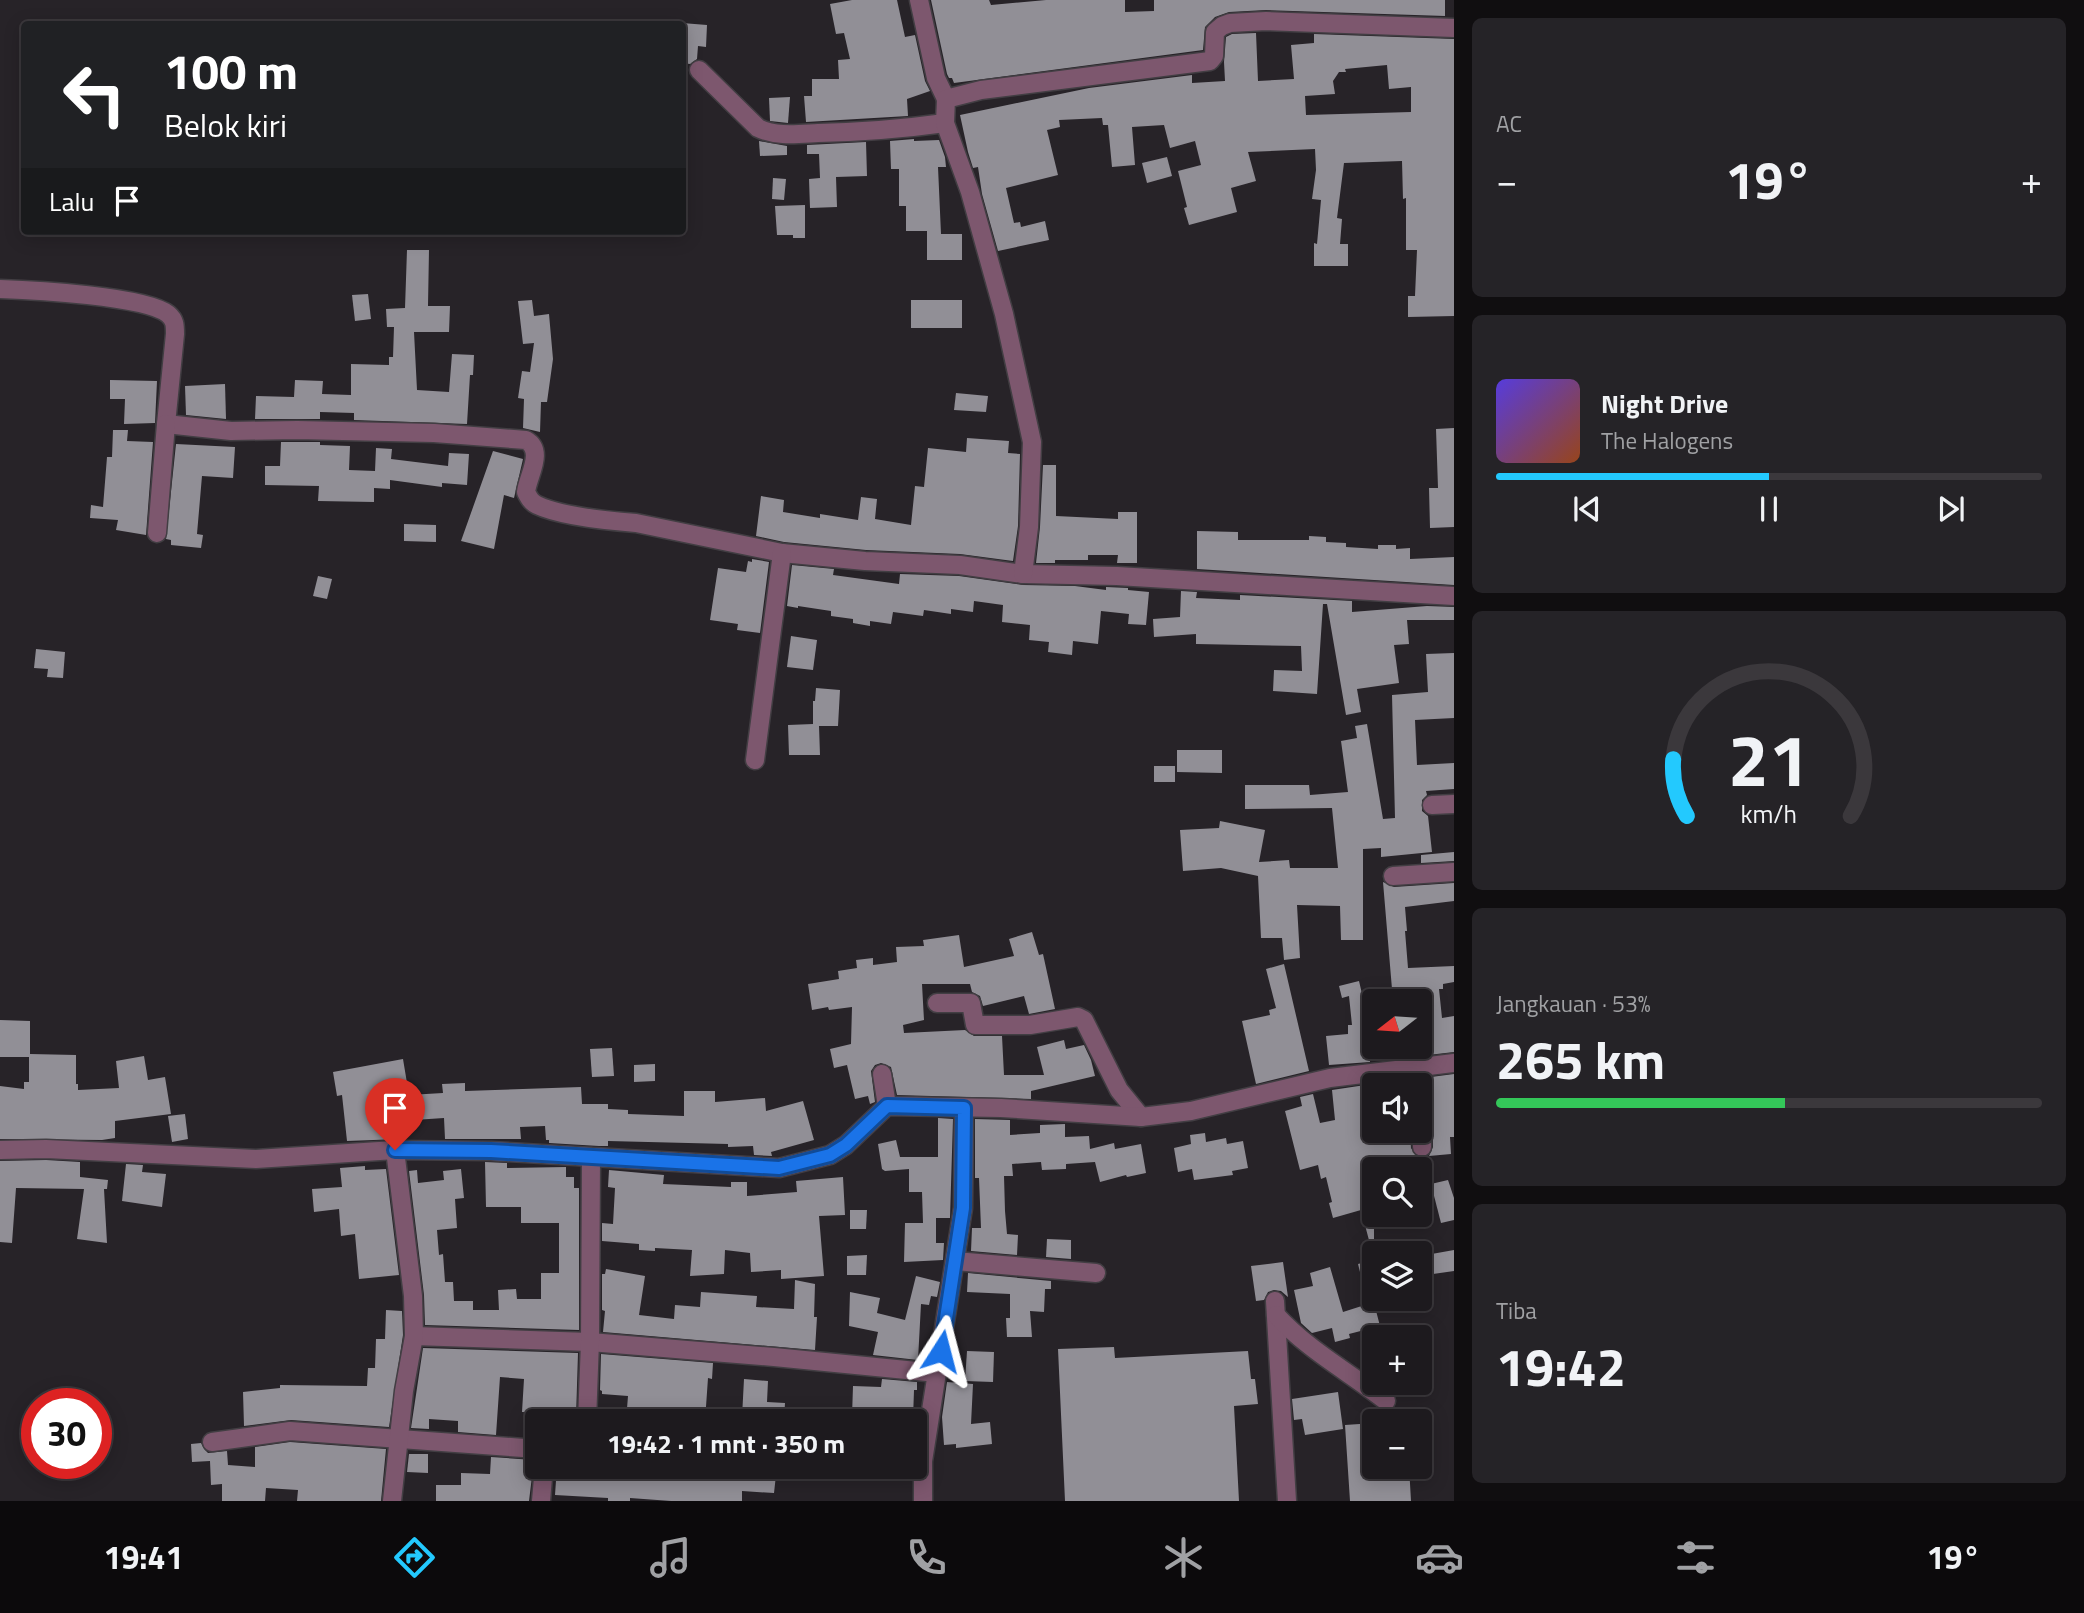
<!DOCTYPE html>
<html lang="id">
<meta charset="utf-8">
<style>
body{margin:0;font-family:"Titillium Web",sans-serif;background:#252327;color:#f1f3f6;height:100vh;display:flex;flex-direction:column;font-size:26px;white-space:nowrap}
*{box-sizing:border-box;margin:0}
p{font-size:23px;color:#a0a1a4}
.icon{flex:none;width:38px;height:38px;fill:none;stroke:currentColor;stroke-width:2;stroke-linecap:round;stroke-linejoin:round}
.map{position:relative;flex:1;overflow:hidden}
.drawer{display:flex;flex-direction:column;gap:18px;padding:18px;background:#100e10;width:630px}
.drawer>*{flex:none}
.banner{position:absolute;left:21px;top:21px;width:665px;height:214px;border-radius:7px;box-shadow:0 4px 18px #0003,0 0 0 2px #3b383c;background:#202124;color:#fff;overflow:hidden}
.needle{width:46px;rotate:253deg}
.fabs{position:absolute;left:1362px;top:989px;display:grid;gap:14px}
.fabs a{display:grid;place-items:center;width:70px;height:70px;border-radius:7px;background:#1d1a1e;box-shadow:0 4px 18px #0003,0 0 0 2px #3b383c;font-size:35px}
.speed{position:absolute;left:21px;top:1388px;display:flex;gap:14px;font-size:35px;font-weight:700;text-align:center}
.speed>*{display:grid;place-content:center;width:91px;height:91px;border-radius:50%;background:#1d1a1e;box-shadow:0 4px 18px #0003,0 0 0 2px #3b383c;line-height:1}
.speed .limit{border:10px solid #d22;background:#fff;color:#111}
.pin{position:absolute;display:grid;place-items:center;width:60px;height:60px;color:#fff;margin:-72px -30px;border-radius:50% 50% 50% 0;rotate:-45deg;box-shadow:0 0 7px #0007}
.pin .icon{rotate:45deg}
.me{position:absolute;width:77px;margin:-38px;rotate:9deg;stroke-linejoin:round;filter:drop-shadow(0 0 5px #0008)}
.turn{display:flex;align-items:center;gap:24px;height:147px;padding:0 28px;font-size:32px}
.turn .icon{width:91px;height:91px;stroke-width:2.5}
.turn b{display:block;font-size:49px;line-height:60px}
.then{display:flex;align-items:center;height:66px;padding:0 28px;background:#0003;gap:14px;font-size:26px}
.big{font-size:52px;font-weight:700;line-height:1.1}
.drawer .tile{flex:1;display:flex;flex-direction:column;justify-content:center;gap:10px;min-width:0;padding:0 24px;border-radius:10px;background:#252327}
.drawer .dial{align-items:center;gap:0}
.dial svg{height:182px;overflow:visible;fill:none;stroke:#3b383c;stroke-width:7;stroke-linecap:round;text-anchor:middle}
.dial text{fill:#f1f3f6;stroke:none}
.song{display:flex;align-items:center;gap:21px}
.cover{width:84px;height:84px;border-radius:10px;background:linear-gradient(135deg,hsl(250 70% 55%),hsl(20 70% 35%))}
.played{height:7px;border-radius:4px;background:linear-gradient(90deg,#23c9fe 50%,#3b383c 50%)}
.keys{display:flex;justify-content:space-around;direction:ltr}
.heat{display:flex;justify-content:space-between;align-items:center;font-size:38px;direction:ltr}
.charge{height:10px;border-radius:5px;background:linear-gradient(90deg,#34c759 53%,#3b383c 0)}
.trip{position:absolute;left:525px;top:1409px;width:402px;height:70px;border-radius:7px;background:#1d1a1e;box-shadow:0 4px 18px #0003,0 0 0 2px #3b383c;font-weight:700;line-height:70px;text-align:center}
.dock{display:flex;height:112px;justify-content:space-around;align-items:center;background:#0c0a0c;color:#a0a1a4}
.dock .icon{width:49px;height:49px}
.dock .on{color:#23c9fe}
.dock b{font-size:32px;color:#f1f3f6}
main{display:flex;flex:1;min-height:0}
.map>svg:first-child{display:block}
</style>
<main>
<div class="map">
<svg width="1454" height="1501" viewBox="0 0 1454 1501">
<rect width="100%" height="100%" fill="#272328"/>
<!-- building -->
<g fill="#918f96" fill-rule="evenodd">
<path d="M852,0H897L905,37L915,35L925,81L930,91L907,99L908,116L806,122L804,96H812V79H839L838,60L850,59L844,33L836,34L830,4Z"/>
<path d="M931,0H989L991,5L1046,0H1125V12L1154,11V0H1445V16L1266,10L1229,12L1215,17L1205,27L1203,50L954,83L952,78H949L947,74Z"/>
<path d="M682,23L707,25L706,47L698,46L697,59L690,64L682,63Z"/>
<path d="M1256,33L1258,81L1294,79L1291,45L1314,43V34L1454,39V316L1408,317V296H1415L1417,250H1406V198L1403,199L1402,161L1344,163L1337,218L1342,219L1340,244H1348V266H1314V243L1317,244L1321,200L1312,199L1316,170L1315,149L1248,152L1256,181L1231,188L1237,212L1189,225L1184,208L1187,207L1178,171L1201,165L1195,141L1170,148L1164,125L1132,127L1135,165L1112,167L1108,125H1103L1102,118L1059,120L1060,127L1047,130L1058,175L1006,188L1014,223L1020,222L1021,227L1045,221L1049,240L998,251L982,194L978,167L973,168L968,152L960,115L1089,88L1192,75V83L1225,81L1224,62L1226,37L1232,34ZM1387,65L1389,89L1411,87V112L1306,115L1305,96L1335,94L1333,81L1339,72H1346L1345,69Z"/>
<path d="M790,97L788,123L770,121L769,98Z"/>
<path d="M914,139V141L939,140L945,157L946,167H938L941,234H962V260H927V231H906V206H899V169H891L890,141Z"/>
<path d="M759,141L787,146V155L760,156Z"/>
<path d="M866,142L867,176L836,177L837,207L810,208L809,179L820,178L819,154H807V145Z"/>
<path d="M1167,157L1172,176L1147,183L1142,163Z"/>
<path d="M773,178L786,179L784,200L772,199Z"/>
<path d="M805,205V238H793V235H777L775,206Z"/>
<path d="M407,250H429L428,306H450L449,332H414L417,390L449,392L452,354L474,355L473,375H470L467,424L354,420V413L320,412V419H255L256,396L294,397L295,380L323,381L322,394L351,395V364L389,365V357H393L394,327H387L386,309L405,308Z"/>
<path d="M368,294L371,319L355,321L352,295Z"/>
<path d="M532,300L534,316L549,314L553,359L547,402H541L540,432L523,428L524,399L518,398L522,371L530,372L534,343L523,344L518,301Z"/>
<rect x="911" y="300" width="51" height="28"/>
<path d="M110,380L157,381L155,423L124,424L125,399H110Z"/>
<path d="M225,384L226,419L186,415L185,386Z"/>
<path d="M956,393L988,396L986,412L954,410Z"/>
<path d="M1454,428V527L1430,528L1429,488H1438L1436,429Z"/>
<path d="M113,430H128L127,441L153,442L146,535L116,530L118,520L90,518L91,505L103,507L107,457H112Z"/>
<path d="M967,438L1009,441L1008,453L1020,454L1018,526L1013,561L960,554L866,550L784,542L756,536L761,496L784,500L783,512L820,518V514L858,520L861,497L877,499L875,519L911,525L915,486L924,487L928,448L966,452Z"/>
<path d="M281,442H320V445L350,446L349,470L375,471L376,448L392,449L391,459L448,466L449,453L469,454L467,485L442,483V487L390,480V489L374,488V502L318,501L319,486L265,485V466H280Z"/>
<path d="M176,444L235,447L233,478L202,476L197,534L203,535L201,548L171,545V540L166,539Z"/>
<path d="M493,451L523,459L514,498L504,495L494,549L461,541Z"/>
<path d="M1043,465H1056V516L1118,519V512H1137V563H1117L1118,555H1088V560H1055V563H1036L1040,527Z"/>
<path d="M404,524L436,525V542L404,541Z"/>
<path d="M1197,531L1238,532V540H1309V536L1326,537V542L1346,543V547L1378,549V545H1396V549L1410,548V559L1454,557V585L1197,569Z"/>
<path d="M752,559L769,562L760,633L737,630L738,624L710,620L718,568L746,572L748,561L752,562Z"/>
<path d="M792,565L834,569L833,575L899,584L900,574L959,576L1023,585L1075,586L1106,590V587L1128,588V590L1149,592L1146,625L1128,624L1129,614L1101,611L1098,644L1073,641L1072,655L1048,652L1049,642L1029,640L1030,625L1002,622L1003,605L974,601L973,612L951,609V614L924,610L923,616L893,612L891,624L870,621V626L853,623V619L831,616V611L798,606V608L787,606Z"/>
<path d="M318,576L332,579L327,599L313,596Z"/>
<path d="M1181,591L1197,592L1196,598L1240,600V595L1352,601V612L1427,606L1454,607V620H1407L1409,644L1394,645L1399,683L1357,689L1361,712L1346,715L1327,604H1323L1317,694L1273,691L1274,670L1302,671L1301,646L1196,644V634L1154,637L1153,619L1180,617Z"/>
<path d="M791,636L817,640L813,670L787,667Z"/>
<path d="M36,649L65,652L63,678L47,677L48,669L34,668Z"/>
<path d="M1454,653V718L1415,720L1417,765L1454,763V789L1426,791L1427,795L1422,800V811L1428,816L1432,852L1381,857V848L1363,849V940H1341L1340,906L1297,905L1300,958L1284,960L1282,938H1261L1258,876L1221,868L1183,871L1180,830L1219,828L1220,821L1265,830L1259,862L1289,860L1290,868H1338L1332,808L1245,809V785H1309L1310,795L1348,792L1341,741L1357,738L1355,726L1367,724L1383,819L1395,818L1392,695L1428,692L1426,654Z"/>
<path d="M816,688L840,690L838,726H819L820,755H789L788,725L813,724V701H815Z"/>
<path d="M1177,750H1222V773L1177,772Z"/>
<rect x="1154" y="766" width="21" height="16"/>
<path d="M1454,852V861L1421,863V855Z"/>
<path d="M1383,882L1394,887L1454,883V901L1405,907L1407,931H1405L1408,968L1454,966V982L1443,984V989H1439L1442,1018L1454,1016V1052L1394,1059L1392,1046H1419V1001H1393Z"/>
<path d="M1032,932L1039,955L1043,954L1055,1009L1029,1014L1024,996L983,1006L980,996L972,992L970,984H922L924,1020L903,1025L904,1033L965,1030L974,1036H1002L1004,1075H1044L1037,1047L1064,1040L1066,1049L1084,1045L1091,1060L1095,1076L1031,1091V1099L897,1095L891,1067L881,1063L875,1065L871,1071L875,1102L870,1104L868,1096L855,1099L847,1065L834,1068L830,1049L851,1044L852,1007L829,1010L828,1007L812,1010L808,984L839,979L838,971L857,968L856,960L873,958V965L897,962L896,947L924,946L923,940L959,935L964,967L1014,956L1009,939Z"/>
<path d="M1284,964L1309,1071L1256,1084L1242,1021L1270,1015L1269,1010L1276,1008L1266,969Z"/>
<path d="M1359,981L1363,998H1365L1370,1062L1329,1065L1326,1036L1348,1034V1025H1352L1349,996L1342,998L1339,986Z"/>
<path d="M0,1020L30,1021V1054L76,1055V1084H78V1090L119,1088L116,1061L144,1056L148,1080L165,1077L171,1114L115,1121V1138L102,1140L0,1139V1086L24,1089V1082H29V1057H0Z"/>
<path d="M612,1048L614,1076L592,1077L590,1049Z"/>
<path d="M403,1059L409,1095L443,1093L442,1084L465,1083V1091L581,1087L582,1104H608V1109L628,1110V1114L684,1116V1091H715V1102L765,1098L766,1111L803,1101L814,1140L771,1152L772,1156L754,1155L753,1146L728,1147V1144L608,1141V1146H599L549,1143V1140H546L545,1126L520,1127L521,1139H445L444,1118L399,1121L400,1139L347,1141L342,1095L337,1096L333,1072Z"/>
<path d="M655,1064V1081L634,1082V1065Z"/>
<path d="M1454,1074V1137H1450L1451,1154L1429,1156L1433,1147L1431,1077Z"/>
<path d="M1372,1084L1374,1088V1130H1410L1411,1148L1417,1157L1407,1158L1408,1169H1364L1372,1197L1374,1196V1243L1370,1244L1361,1210L1333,1218L1329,1203L1332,1202L1326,1177L1321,1179L1318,1165L1300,1170L1285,1111L1302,1106L1300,1097L1313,1094L1320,1123L1335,1120L1332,1090Z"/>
<path d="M185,1114L188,1139L172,1142L168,1116Z"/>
<path d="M938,1118L953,1119L950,1218H936V1243H944L943,1260L904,1262L905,1223H923L922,1192H909V1169L885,1171L882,1169L878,1144L896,1140L900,1157H938Z"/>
<path d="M975,1119L1010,1120V1135L1040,1133V1125L1065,1124V1137L1089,1136L1090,1149L1114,1143L1115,1149L1141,1144L1146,1173L1127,1177L1126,1175L1100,1182L1095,1162L1066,1164V1169L1042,1170L1041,1162L1012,1164L1013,1176H1004L1005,1211L1007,1234L1018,1235L1017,1255L971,1251L972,1228H981L979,1178H975Z"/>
<path d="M1205,1133L1206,1142L1226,1138L1227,1144L1243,1141L1248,1168L1232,1171L1233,1175L1194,1180L1192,1169L1178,1172L1174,1148L1191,1144L1190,1135Z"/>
<path d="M46,1160L80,1162V1177L108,1180L107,1189H104L107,1243L77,1239L84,1189L16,1188L12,1243L0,1242V1161Z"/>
<path d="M485,1162L507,1163V1168L566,1167V1177H574V1188H579V1330L425,1325L424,1295L409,1171L417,1170L418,1183L444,1180L443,1171L461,1169L464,1198L455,1199L457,1228L437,1230L439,1255L443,1254L445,1282H453L454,1301H473V1310H499L498,1290L516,1289L517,1299H541V1273H559V1223H521V1207H486Z"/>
<path d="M126,1164L143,1165L142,1172L166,1174L162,1207L122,1201Z"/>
<path d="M365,1166V1170L386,1169L399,1275L359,1279L355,1234L341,1236L339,1209L314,1212L312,1189L342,1187L340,1168Z"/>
<path d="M609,1170L664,1175L663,1184L731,1187V1182H747V1196L797,1192L796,1181L843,1177L845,1215L819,1216L824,1276L781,1279V1270L751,1272L750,1253L725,1250L724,1274L690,1276L692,1250L655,1248V1251L639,1250V1244L602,1241V1223L613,1224L615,1188L608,1187Z"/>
<path d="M1448,1180L1454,1198V1220L1441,1223L1431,1184Z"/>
<path d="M850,1210H867L866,1229H850Z"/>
<path d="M1047,1239L1071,1240V1259L1046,1257Z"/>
<path d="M1454,1250V1271L1419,1276V1261H1427L1426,1255Z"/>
<path d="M867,1255L866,1275H847V1256Z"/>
<path d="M1374,1260V1303L1380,1326L1349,1334L1350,1338L1335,1342L1332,1328L1312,1333L1301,1323L1294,1290L1313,1286L1310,1273L1330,1267L1343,1312L1368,1304L1358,1264Z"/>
<path d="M1283,1262L1288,1297L1281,1291L1274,1290L1268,1292L1264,1300L1256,1301L1251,1266Z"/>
<path d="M606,1269L645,1276L639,1315L674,1319L675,1305L700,1307L701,1292L757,1296L756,1307L794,1309L795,1280L815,1284L814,1317H817L815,1350L603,1332L605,1311L602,1310V1274H605Z"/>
<path d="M968,1273L1051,1281V1289H1045L1044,1312L1030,1311L1032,1337H1007L1006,1318H1010V1294L967,1292Z"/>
<path d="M916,1276L940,1282L937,1297L931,1296L929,1305L921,1304L918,1360L873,1355L878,1332L849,1326L850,1292L880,1298L877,1313L905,1320Z"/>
<path d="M386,1310L402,1311L403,1335L389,1427L291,1420L244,1426L243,1392L280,1388V1385L367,1386L368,1368H375L376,1339H385Z"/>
<path d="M1114,1347L1115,1358L1248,1351L1251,1379H1255L1258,1404L1234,1406L1239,1501H1065L1058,1349Z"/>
<path d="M423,1348L578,1353L576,1417H565V1421H541V1413L522,1412L524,1379L500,1377L496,1435L458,1432V1421L429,1419V1429L411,1428Z"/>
<path d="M967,1351L994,1352L993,1382L965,1381Z"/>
<path d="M601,1354L713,1363L712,1379L708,1378L705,1421H626L628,1396L602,1394V1391L600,1390Z"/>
<path d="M744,1379L768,1381L767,1402L785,1403L784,1420L742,1417Z"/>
<path d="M882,1379L917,1382V1390H914L913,1419L890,1418V1421H855L856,1416H852L853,1386L881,1387Z"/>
<path d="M947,1382L973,1384L971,1424L990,1422L992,1444L956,1448V1444L944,1445L942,1417Z"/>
<path d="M1338,1392L1343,1429L1305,1435L1302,1419L1294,1420L1292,1399Z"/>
<path d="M1374,1423V1466H1409L1411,1501H1350L1345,1425Z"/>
<path d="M290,1442L386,1449L381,1501H297L298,1490L266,1488L265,1501H222V1484L211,1485L210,1461L192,1462L191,1444L201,1443L204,1449L208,1453L227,1451L228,1465L255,1467V1447Z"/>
<path d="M409,1454H428V1473L407,1472Z"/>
<path d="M491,1457L534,1460L529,1501H436V1485H461V1473L490,1474Z"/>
<path d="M557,1466H634V1472L706,1475L707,1466H777L774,1493L742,1491V1501H671L630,1498V1501H608V1498L555,1495Z"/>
<path d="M877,1466H909V1480L877,1479Z"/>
</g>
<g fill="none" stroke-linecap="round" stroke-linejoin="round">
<!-- minor casing -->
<g stroke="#423e43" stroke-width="21">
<g id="minor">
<path d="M919,0L936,78L946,99"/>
<path d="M699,70L758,128C776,137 798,134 818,133C861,132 902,129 945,123"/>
<path d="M0,289C33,290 145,296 168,314C175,320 175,325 175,334L166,424L231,431L297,430L434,433L526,440C545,451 528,475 526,492C529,498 531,502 537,505C560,516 610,521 636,523L782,553L865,561L960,565L1023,574L1117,576L1454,596"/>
<path d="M157,533L166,424"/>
<path d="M1023,574L1029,527L1032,442L1004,314L970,192L945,123L946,99L981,90L1210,61L1214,56L1215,32L1222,26L1230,23L1266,21L1454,28"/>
<path d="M755,760L782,553"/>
<path d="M1432,805L1454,804"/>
<path d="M1393,876L1454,872"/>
<path d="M937,1003H971L975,1025H1030L1078,1017L1084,1020L1119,1090L1141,1117"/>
<path d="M1419,1067L1422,1147"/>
<path d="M882,1074L887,1106"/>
<path d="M0,1150L46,1149L256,1159L395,1150L491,1151L779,1168L830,1155L846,1145L887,1106L1001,1108L1141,1117L1191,1111L1330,1078L1454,1063"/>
<path d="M955,1261L1096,1273"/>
<path d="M1275,1301L1287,1501"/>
<path d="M1276,1315C1308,1350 1349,1372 1386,1401"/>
<path d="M414,1336L590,1342L774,1357L937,1373"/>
<path d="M587,1421L590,1342L591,1157"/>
<path d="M212,1442L290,1431L537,1449"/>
<path d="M392,1501L404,1391L414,1336L413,1296L395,1150"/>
<path d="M541,1501L544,1466"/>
<path d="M923,1501V1461L963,1208L964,1108"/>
</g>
</g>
<!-- minor -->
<use href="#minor" stroke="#7d576e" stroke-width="18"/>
</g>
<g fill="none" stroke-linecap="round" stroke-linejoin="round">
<!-- route casing -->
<g stroke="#114b97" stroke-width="18">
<path id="route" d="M395,1150L491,1151L779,1168L830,1155L846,1145L887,1106L964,1108L963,1208L941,1351"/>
</g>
<!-- route -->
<use href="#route" stroke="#1a73e8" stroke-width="12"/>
</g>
</svg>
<div class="fabs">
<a><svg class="needle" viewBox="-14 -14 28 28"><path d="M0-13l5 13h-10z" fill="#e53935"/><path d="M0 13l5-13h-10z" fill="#a0a1a4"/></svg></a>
<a><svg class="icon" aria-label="sound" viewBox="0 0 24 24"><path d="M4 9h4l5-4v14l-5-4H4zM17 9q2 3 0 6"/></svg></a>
<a><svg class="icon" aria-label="search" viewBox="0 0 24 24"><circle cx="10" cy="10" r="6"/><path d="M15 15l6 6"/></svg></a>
<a><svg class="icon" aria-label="layers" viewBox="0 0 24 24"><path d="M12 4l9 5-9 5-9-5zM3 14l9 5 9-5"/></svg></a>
<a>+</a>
<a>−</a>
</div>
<div class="speed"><div class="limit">30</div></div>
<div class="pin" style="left:395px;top:1150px;background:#d93025"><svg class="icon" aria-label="arrive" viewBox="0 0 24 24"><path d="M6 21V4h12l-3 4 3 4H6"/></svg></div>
<svg class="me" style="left:941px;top:1351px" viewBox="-20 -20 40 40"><path d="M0-17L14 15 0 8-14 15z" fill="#1a73e8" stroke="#fff" stroke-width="4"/></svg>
<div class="trip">19:42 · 1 mnt · 350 m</div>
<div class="banner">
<div class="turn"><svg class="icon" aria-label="left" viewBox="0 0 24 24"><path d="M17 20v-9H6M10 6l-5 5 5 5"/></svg><div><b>100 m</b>Belok kiri</div></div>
<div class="then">Lalu<svg class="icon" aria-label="arrive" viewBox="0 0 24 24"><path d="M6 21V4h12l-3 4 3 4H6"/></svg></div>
</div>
</div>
<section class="drawer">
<div class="tile"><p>AC</p>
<div class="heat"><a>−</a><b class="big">19°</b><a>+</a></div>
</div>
<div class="tile">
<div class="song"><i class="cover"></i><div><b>Night Drive</b><p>The Halogens</p></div></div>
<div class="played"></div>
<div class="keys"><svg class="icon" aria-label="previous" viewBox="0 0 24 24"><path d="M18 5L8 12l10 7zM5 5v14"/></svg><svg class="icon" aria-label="pause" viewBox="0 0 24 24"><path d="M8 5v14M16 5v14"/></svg><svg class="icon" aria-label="next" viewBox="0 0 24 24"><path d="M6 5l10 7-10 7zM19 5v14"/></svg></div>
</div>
<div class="tile dial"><svg viewBox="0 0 100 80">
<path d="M14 69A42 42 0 1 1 86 69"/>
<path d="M14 69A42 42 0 0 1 8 44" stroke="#23c9fe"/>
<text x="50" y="56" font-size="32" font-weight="700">21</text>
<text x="50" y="72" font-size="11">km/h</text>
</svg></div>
<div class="tile"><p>Jangkauan · 53%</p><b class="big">265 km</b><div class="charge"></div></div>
<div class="tile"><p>Tiba</p><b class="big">19:42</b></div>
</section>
</main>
<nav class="dock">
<b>19:41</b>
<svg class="icon on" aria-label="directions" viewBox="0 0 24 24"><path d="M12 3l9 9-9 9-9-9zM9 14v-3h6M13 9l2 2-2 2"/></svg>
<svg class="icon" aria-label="music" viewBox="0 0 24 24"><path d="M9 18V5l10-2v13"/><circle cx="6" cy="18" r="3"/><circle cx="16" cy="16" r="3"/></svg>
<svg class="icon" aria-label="phone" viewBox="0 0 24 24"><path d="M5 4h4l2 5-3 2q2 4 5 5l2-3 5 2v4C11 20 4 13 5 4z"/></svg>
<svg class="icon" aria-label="climate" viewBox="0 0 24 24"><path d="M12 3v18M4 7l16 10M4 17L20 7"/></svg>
<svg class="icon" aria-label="car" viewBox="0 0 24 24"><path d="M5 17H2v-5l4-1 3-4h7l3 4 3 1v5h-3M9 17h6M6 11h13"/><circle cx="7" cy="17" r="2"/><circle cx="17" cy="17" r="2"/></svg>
<svg class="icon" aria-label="filters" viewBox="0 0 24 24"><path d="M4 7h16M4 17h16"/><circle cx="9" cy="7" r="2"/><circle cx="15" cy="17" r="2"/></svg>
<b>19°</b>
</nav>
